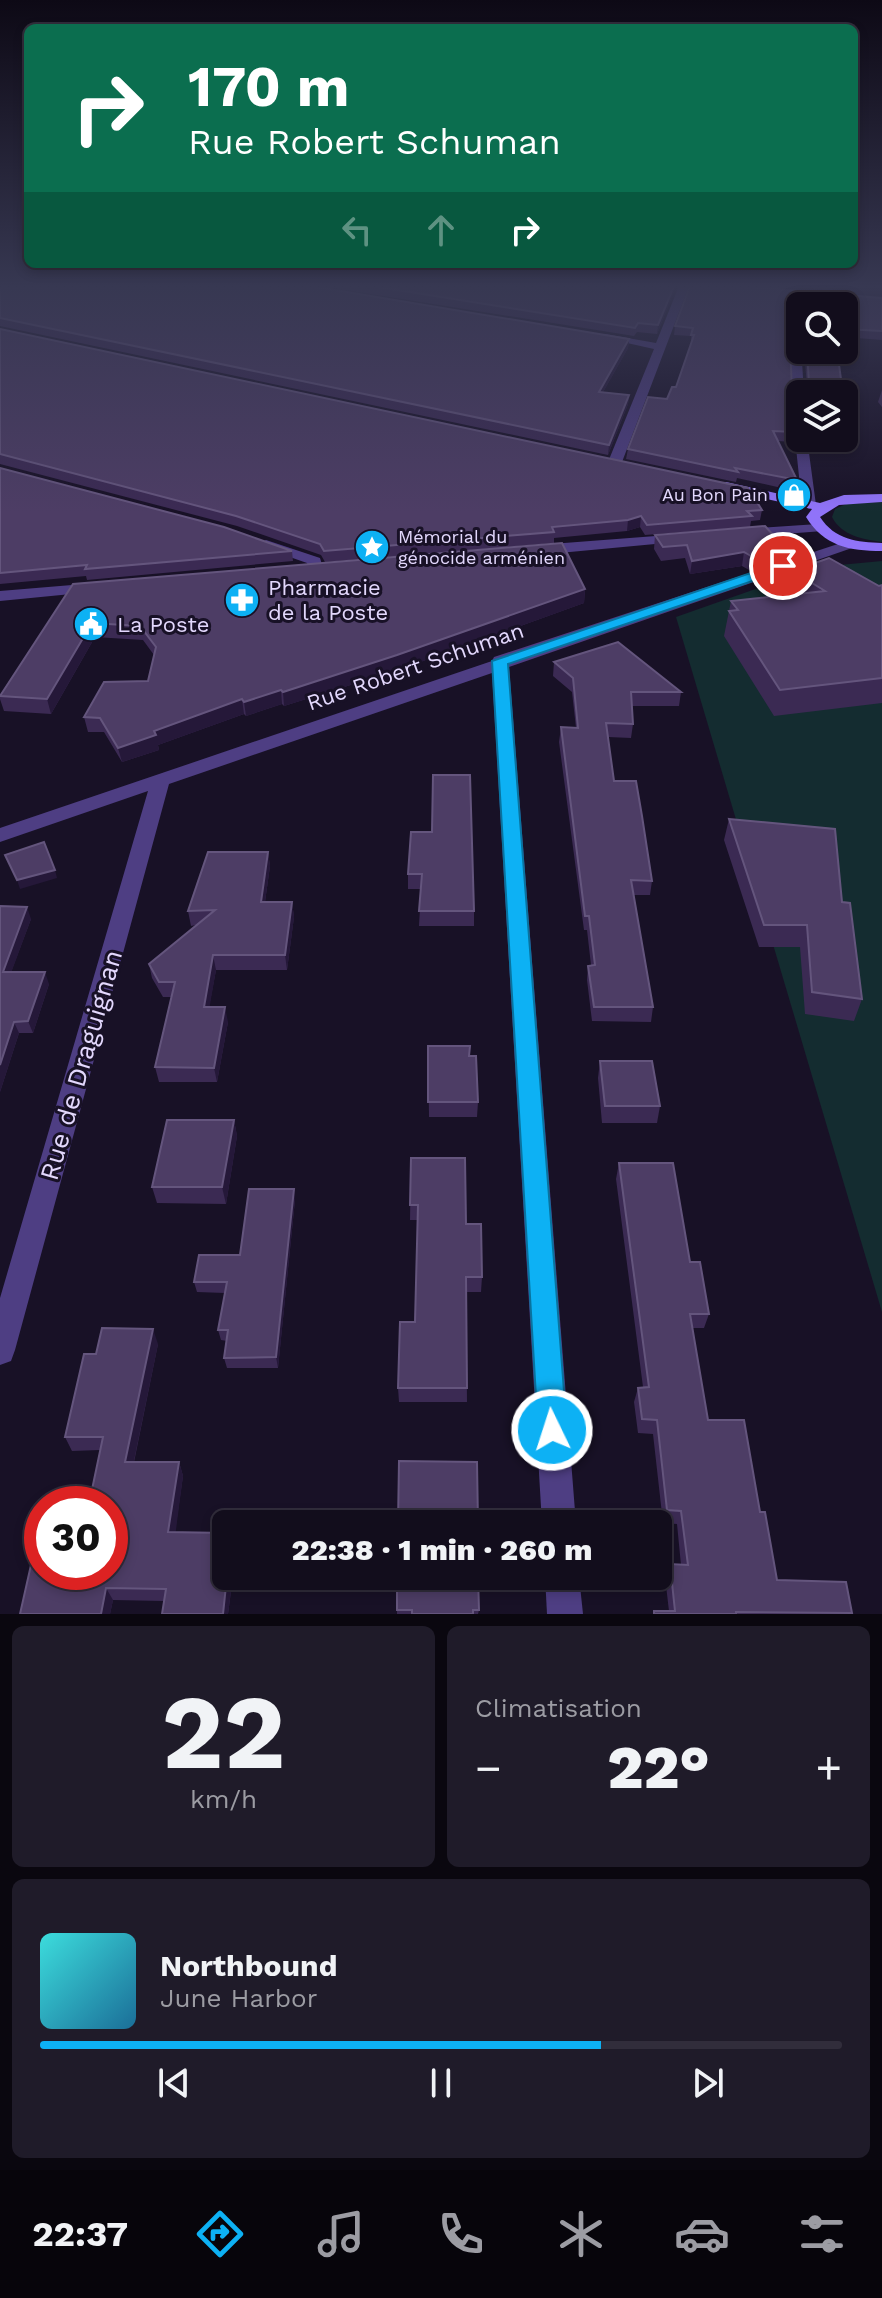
<!DOCTYPE html>
<html lang="fr">
<meta charset="utf-8">
<style>
body{margin:0;font-family:"Work Sans",sans-serif;background:#1f1b29;color:#f1f3f6;height:100vh;display:flex;flex-direction:column;font-size:30px;white-space:nowrap}
*{box-sizing:border-box;margin:0}
p{font-size:26px;color:#9c9ca3}
.icon{flex:none;width:44px;height:44px;fill:none;stroke:currentColor;stroke-width:2;stroke-linecap:round;stroke-linejoin:round}
.map{position:relative;height:1614px;overflow:hidden}
.drawer{display:flex;flex-direction:column;gap:12px;padding:12px;background:#0a070f;flex:1}
.drawer>*{flex:none}
.hud{position:absolute;left:24px;top:24px;width:834px;height:244px;border-radius:12px;box-shadow:0 4px 12px #0003,0 0 0 2px #312d3b;background:#0b6e4f;color:#fff;overflow:hidden}
.fabs{position:absolute;left:786px;top:292px;display:grid;gap:16px}
.fabs a{display:grid;place-items:center;width:72px;height:72px;border-radius:12px;background:#120d1c;box-shadow:0 4px 12px #0003,0 0 0 2px #312d3b;font-size:40px}
.speed{position:absolute;left:24px;top:1486px;display:flex;gap:16px;font-size:40px;font-weight:700;text-align:center}
.speed>*{display:grid;place-content:center;width:104px;height:104px;border-radius:50%;background:#120d1c;box-shadow:0 4px 12px #0003,0 0 0 2px #312d3b;line-height:1}
.speed .limit{border:12px solid #d22;background:#fff;color:#111}
.pin{position:absolute;display:grid;place-items:center;width:68px;height:68px;color:#fff;margin:-34px;border:4px solid #fff;border-radius:50%;box-shadow:0 2px 8px #0007}
.me{position:absolute;width:88px;margin:-44px;rotate:356deg;stroke-linejoin:round;filter:drop-shadow(0 0 6px #0008)}
.turn{display:flex;align-items:center;gap:28px;height:168px;padding:0 32px;font-size:36px}
.turn .icon{width:104px;height:104px;stroke-width:2.5}
.turn b{display:block;font-size:56px;line-height:68px}
.lanes{display:flex;align-items:center;height:76px;padding:0 32px;background:#0003;justify-content:center;gap:40px;direction:ltr}
.lanes .off{opacity:.35}
.big{font-size:60px;font-weight:800;line-height:1.1}
.drawer .tile{flex:1;display:flex;flex-direction:column;justify-content:center;gap:12px;min-width:0;padding:0 28px;border-radius:12px;background:#1f1b29}
.drawer .dial{align-items:center;gap:0}
.dial b{font-size:104px;line-height:1}
.song{display:flex;align-items:center;gap:24px}
.cover{width:96px;height:96px;border-radius:12px;background:linear-gradient(135deg,hsl(180 70% 55%),hsl(200 70% 35%))}
.played{height:8px;border-radius:4px;background:linear-gradient(90deg,#0db1f4 70%,#312d3b 70%)}
.keys{display:flex;justify-content:space-around;direction:ltr}
.heat{display:flex;justify-content:space-between;align-items:center;font-size:44px;direction:ltr}
.drawer .tiles{flex:1;display:grid;gap:12px;grid-template-columns:1fr 1fr}
.tile:last-child{grid-column:span 2}
.trip{position:absolute;left:212px;top:1510px;width:460px;height:80px;border-radius:12px;background:#120d1c;box-shadow:0 4px 12px #0003,0 0 0 2px #312d3b;font-weight:800;line-height:80px;text-align:center}
.tab-bar{display:flex;height:128px;justify-content:space-around;align-items:center;background:#07050b;color:#9c9ca3}
.tab-bar .icon{width:56px;height:56px}
.tab-bar .on{color:#0db1f4}
.tab-bar b{font-size:36px;color:#f1f3f6}
.map>svg:first-child{display:block}
</style>
<div class="map">
<svg width="882" height="1614" viewBox="0 0 882 1614">
<rect width="100%" height="100%" fill="#181126"/>
<!-- green -->
<g fill="#142c30">
<path d="M882,502V542C862,539 842,536 832,517L835,509L846,504Z"/>
<path d="M882,561V1312L676,617L818,567Z"/>
</g>
<g fill="none" stroke-linecap="round" stroke-linejoin="round">
<!-- street -->
<g fill="#4e3e83" fill-rule="evenodd">
<path d="M679,286H689L622,462L610,465L608,462L654,349L600,337L605,334L656,343Z"/>
<path d="M795,326L800,328L804,394H800V428L794,424L790,329Z"/>
<path d="M800,434V438H807L816,505L809,509L802,505L795,438Z"/>
<path d="M818,524L823,525V531L745,537L738,533L745,529Z"/>
<path d="M682,534L689,538L687,541L538,555L530,550L538,545Z"/>
<path d="M266,540L320,558L323,568L315,573L310,571L307,563L261,547L259,544Z"/>
<path d="M847,541L854,545L852,548L509,667L576,1524H542L492,673L169,784L15,1350L11,1361L0,1365V1298L148,791L0,842V828L492,661L494,657Z"/>
<path d="M96,583L104,588L102,591L0,601V591Z"/>
<path d="M545,1576H579L583,1614H547Z"/>
</g>
<!-- secondary -->
<path fill="#9073f9" fill-rule="evenodd" d="M726,482L820,503L844,495L882,494V502L839,505L820,517C835,540 857,542 882,543V551C849,551 824,546 806,517L812,509L721,489L719,486Z"/>
</g>
<!-- wall -->
<g fill="#3b2a53">
<path d="M0,286L629,339L628,348L603,392L629,395L628,404L608,455L0,326Z"/>
<path d="M321,286H676L657,334L637,332L634,336Z"/>
<path d="M690,286H740L882,298V340L844,337V306H800V326L793,323L789,327L793,414L800,421V431L794,435L792,442L778,441L797,480L795,491L737,478L736,482L626,459L628,449L648,397L667,399L672,387H676L691,344V336L674,335L675,326Z"/>
<path d="M781,286H847L829,290Z"/>
<path d="M0,329L762,510L760,520L751,521L750,527L645,535L640,527L627,531L554,538V543L325,562L321,555L237,526L0,464Z"/>
<path d="M804,350H837L843,394H804L805,388L807,386Z"/>
<path d="M882,390V407L878,402Z"/>
<path d="M844,399L849,436L847,446L811,443L810,438H844Z"/>
<path d="M0,468L292,551L293,561L87,580L86,576L0,584Z"/>
<path d="M655,535L782,553L879,586L882,585V703L774,716L724,636L731,601L787,595L766,581L769,563L749,570L742,566L690,574L685,558L661,561L654,549Z"/>
<path d="M73,584L585,589L584,603L398,670L284,706L282,704L246,716L244,714L158,745L159,750L122,762L104,732H88L84,717L148,681L154,655L143,640L95,637L51,714L4,711L0,699V695Z"/>
<path d="M554,662L681,692L679,706H632L633,724L631,738L608,737L614,781L652,881L650,895H634L653,1007L651,1022L592,1021L587,980L588,966L591,965L587,930H584L559,742L561,727L576,728L572,692L553,676Z"/>
<path d="M729,819L842,902L862,999L854,1021L805,1014L800,947H759L724,840Z"/>
<path d="M411,832L474,911V926H419L421,889H408V874Z"/>
<path d="M268,852L270,866L265,902H292L294,917L287,970H216L209,1007L228,1022L217,1082H159L155,1067L171,997H163L152,978L149,964L196,925L191,926L188,911Z"/>
<path d="M0,906L31,919L11,972L49,984L33,1033H19L0,1092Z"/>
<path d="M428,1046L469,1056L478,1102L477,1117H429Z"/>
<path d="M600,1061L660,1106L657,1123H602L598,1078Z"/>
<path d="M234,1120L237,1136L226,1204L157,1203L152,1187Z"/>
<path d="M411,1158L466,1224L482,1277L481,1292H466L467,1402H399L398,1388L415,1322L418,1220H410Z"/>
<path d="M619,1163L690,1262L709,1314L704,1328H692L708,1420L760,1512L777,1580L852,1613L851,1614H653L654,1611H669L665,1577L670,1564L681,1565L677,1524L663,1523L653,1434L638,1433L634,1402L638,1388L643,1387L616,1179Z"/>
<path d="M295,1200L278,1368H227L224,1358L227,1341L221,1340L218,1330L225,1293L197,1292L194,1282L240,1255Z"/>
<path d="M158,1344L134,1462H179L183,1476L175,1532L233,1576L228,1614H162L164,1601L113,1600L110,1614H20L110,1572L100,1450L72,1451L65,1437L96,1354Z"/>
<path d="M397,1576L479,1610L478,1614H397Z"/>
</g>
<!-- shaded-wall -->
<g fill="#251839">
<path d="M674,286H676L657,334L658,325Z"/>
<path d="M829,286H847L829,290Z"/>
<path d="M795,315L793,323L787,329L789,320Z"/>
<path d="M629,339L628,348L598,401L599,392Z"/>
<path d="M629,395L628,404L608,455L609,445Z"/>
<path d="M800,423V431L794,435L795,426Z"/>
<path d="M641,516L640,527L627,531L628,520Z"/>
<path d="M783,546L781,560L770,557L769,563L749,570L751,556Z"/>
<path d="M744,552L742,566L690,574L692,561Z"/>
<path d="M585,589L584,603L398,670L284,706L283,692Z"/>
<path d="M92,623L95,637L51,714L47,699Z"/>
<path d="M281,690L282,704L246,716L244,702Z"/>
<path d="M242,699L244,714L158,745L159,750L122,762L118,748L154,731Z"/>
<path d="M268,852L270,866L263,916L261,902Z"/>
<path d="M55,870L57,878L20,889L17,880Z"/>
<path d="M292,902L294,917L287,970L285,955Z"/>
<path d="M27,907L31,919L7,984L3,972Z"/>
<path d="M213,955L216,970L207,1022L204,1007Z"/>
<path d="M45,972L49,984L33,1033L28,1021Z"/>
<path d="M225,1007L228,1022L217,1082L214,1068Z"/>
<path d="M14,1022L19,1033L0,1092V1065Z"/>
<path d="M234,1120L237,1136L226,1204L222,1187Z"/>
<path d="M294,1189L295,1200L278,1368L276,1357Z"/>
<path d="M153,1329L158,1344L131,1475L125,1462Z"/>
<path d="M179,1462L183,1476L174,1545L168,1532Z"/>
<path d="M227,1576H233L228,1614H223Z"/>
<path d="M106,1588L113,1600L110,1614H101Z"/>
</g>
<!-- building -->
<g fill="#4d3d65" stroke="#64557d" stroke-width="2">
<path d="M0,286H311L629,339L599,392L629,395L609,445L0,318Z"/>
<path d="M372,286H674L658,325L638,323L635,328Z"/>
<path d="M690,286H740L882,298V331L844,329V306H800V317L795,315L789,320L793,414L800,421V423L795,426L794,432L773,431L797,480L735,468L738,472L628,449L648,397L667,399L672,387H676L694,335H691L693,328L675,326Z"/>
<path d="M0,329L748,488L762,510L747,511L752,516L647,525L641,516L628,520L552,527L554,532L324,551L320,544L236,516L0,454Z"/>
<path d="M807,350H837L843,394H805V388L809,384Z"/>
<path d="M844,399L849,436H844Z"/>
<path d="M0,468L224,527L292,551L85,569L87,565L0,573Z"/>
<path d="M765,526L783,546L751,556L744,552L692,561L687,545L663,547L655,535Z"/>
<path d="M562,543L585,589L397,655L283,692L281,690L244,702L242,699L154,731L156,735L118,748L100,718L84,717L104,682L148,681L156,647L140,626L92,623L47,699L0,696L73,584Z"/>
<path d="M797,548L812,564L829,558L879,586L882,585V678L780,690L729,611L738,610L731,601L825,591L770,557Z"/>
<path d="M618,642L681,692H631L633,724L606,723L614,781H636L642,816L652,881L631,880L653,1007H594L588,966L595,965L589,916H585L561,727L578,728L573,678L554,662Z"/>
<path d="M433,775H470L474,911H419L422,874H408L411,832H432Z"/>
<path d="M729,819L835,829L842,902L850,903L862,999L812,992L807,925H764Z"/>
<path d="M44,842L55,870L17,880L5,855Z"/>
<path d="M208,852H268L261,902H292L285,955H213L204,1007H225L214,1068L155,1067L175,982H159L149,964L215,910L188,911Z"/>
<path d="M0,906L27,907L3,972H45L28,1021L14,1022L0,1065Z"/>
<path d="M428,1046H470L469,1056H476L478,1102H428Z"/>
<path d="M600,1061H652L660,1106H605Z"/>
<path d="M167,1120H234L222,1187H152Z"/>
<path d="M411,1158H465L466,1224H481L482,1277H466L467,1388H398L400,1322H415L418,1205H410Z"/>
<path d="M619,1163H673L690,1262H700L709,1314H690L708,1420H744L760,1512H765L777,1580L846,1582L852,1613L736,1612V1614H654V1611H675L670,1564L688,1565L681,1511L667,1510L657,1420L642,1419L638,1388L649,1387Z"/>
<path d="M249,1189H294L276,1357L224,1358L228,1330H218L227,1282H194L199,1255H240Z"/>
<path d="M102,1328L153,1329L125,1462H179L168,1532L226,1533V1576H227L223,1614H162L166,1589L106,1588L101,1614H20L33,1556H42V1572H110V1504H89L103,1437H65L84,1354H96Z"/>
<path d="M399,1461L477,1462L478,1524H398Z"/>
<path d="M397,1576H478L479,1610H473V1614H412V1610H397Z"/>
</g>
<!-- sky -->
<linearGradient id="sky" x2="0" y2="1"><stop stop-color="#0d0915"/><stop offset="0.56" stop-color="#373852"/><stop offset="1" stop-color="#373852" stop-opacity="0"/></linearGradient>
<rect width="882" height="512" fill="url(#sky)"/>
<!-- route -->
<path fill="#0db1f4" stroke="#08739f" stroke-width="2" d="M783,562L788,563V569L508,664L567,1430L563,1440L552,1444L542,1440L538,1430L492,661Z"/>
<!-- icons -->
<defs>
<g id="shop-disc" transform="scale(1.8)"><circle r="9.5" fill="#0db1f4" stroke="#181126"/><path d="M-5-2.5h2.3a2.7 3.5 0 0 1 5.4 0H5L5.5 6h-11ZM-1.5-2.5h3a1.5 2.3 0 0 0-3 0Z" fill="#fff"/></g>
<g id="sight-disc" transform="scale(1.8)"><circle r="9.5" fill="#0db1f4" stroke="#181126"/><path d="M0-6L1.8-2.2L6-1.7L2.9 1.2L3.7 5.4L0 3.3L-3.7 5.4L-2.9 1.2L-6-1.7L-1.8-2.2Z" fill="#fff"/></g>
<g id="pharmacy-disc" transform="scale(1.8)"><circle r="9.5" fill="#0db1f4" stroke="#181126"/><path d="M-2-6h4v4h4v4h-4v4h-4v-4h-4v-4h4Z" fill="#fff"/></g>
<g id="civic-disc" transform="scale(1.8)"><circle r="9.5" fill="#0db1f4" stroke="#181126"/><path d="M-.6-6.5H3V-4.5H.6V-3L4-1V1h2V6H-6V1h2V-1L-.6-3ZM-1.2 2.5V6h2.4V2.5Z" fill="#fff"/></g>
</defs>
<g fill-rule="evenodd">
<use href="#shop-disc" x="794" y="495"/>
<use href="#sight-disc" x="372" y="547"/>
<use href="#pharmacy-disc" x="242" y="600"/>
<use href="#civic-disc" x="91" y="624"/>
</g>
<g text-anchor="middle" stroke-width="6" stroke-linejoin="round" paint-order="stroke">
<!-- far-poi labels -->
<g font-size="18" fill="#e3d8fd" stroke="#181126" text-anchor="end">
<text x="768" y="501">Au Bon Pain</text>
<text x="398" y="543" text-anchor="start">Mémorial du<tspan x="398" dy="21">génocide arménien</tspan></text>
</g>
<!-- poi labels -->
<g font-size="22" fill="#e3d8fd" stroke="#181126" text-anchor="start">
<text x="268" y="595">Pharmacie<tspan x="268" dy="25">de la Poste</tspan></text>
<text x="117" y="632">La Poste</text>
</g>
<!-- street labels -->
<g font-size="22" fill="#e3d8fd" stroke="#181126">
<text transform="translate(415 666) rotate(-19)" y="8">Rue Robert Schuman</text>
</g>
<!-- near-street labels -->
<g font-size="26" fill="#e3d8fd" stroke="#181126">
<text transform="translate(81 1065) rotate(-74)" y="9">Rue de Draguignan</text>
</g>
</g>
</svg>
<div class="fabs">
<a><svg class="icon" aria-label="search" viewBox="0 0 24 24"><circle cx="10" cy="10" r="6"/><path d="M15 15l6 6"/></svg></a>
<a><svg class="icon" aria-label="layers" viewBox="0 0 24 24"><path d="M12 4l9 5-9 5-9-5zM3 14l9 5 9-5"/></svg></a>
</div>
<div class="speed"><div class="limit">30</div></div>
<div class="pin" style="left:783px;top:566px;background:#d93025"><svg class="icon" aria-label="arrive" viewBox="0 0 24 24"><path d="M6 21V4h12l-3 4 3 4H6"/></svg></div>
<svg class="me" style="left:552px;top:1430px" viewBox="-20 -20 40 40"><circle r="17" fill="#0db1f4" stroke="#fff" stroke-width="3"/><path d="M0-11L8 9 0 5-8 9z" fill="#fff"/></svg>
<div class="trip">22:38 · 1 min · 260 m</div>
<div class="hud">
<div class="turn"><svg class="icon" aria-label="right" viewBox="0 0 24 24"><path d="M7 20v-9h11M14 6l5 5-5 5"/></svg><div><b>170 m</b>Rue Robert Schuman</div></div>
<div class="lanes"><svg class="icon off" aria-label="left" viewBox="0 0 24 24"><path d="M17 20v-9H6M10 6l-5 5 5 5"/></svg><svg class="icon off" aria-label="ahead" viewBox="0 0 24 24"><path d="M12 20V5M6 11l6-6 6 6"/></svg><svg class="icon" aria-label="right" viewBox="0 0 24 24"><path d="M7 20v-9h11M14 6l5 5-5 5"/></svg></div>
</div>
</div>
<section class="drawer">
<div class="tiles">
<div class="tile dial"><b>22</b><p>km/h</p></div>
<div class="tile"><p>Climatisation</p>
<div class="heat"><a>−</a><b class="big">22°</b><a>+</a></div>
</div>
<div class="tile">
<div class="song"><i class="cover"></i><div><b>Northbound</b><p>June Harbor</p></div></div>
<div class="played"></div>
<div class="keys"><svg class="icon" aria-label="previous" viewBox="0 0 24 24"><path d="M18 5L8 12l10 7zM5 5v14"/></svg><svg class="icon" aria-label="pause" viewBox="0 0 24 24"><path d="M8 5v14M16 5v14"/></svg><svg class="icon" aria-label="next" viewBox="0 0 24 24"><path d="M6 5l10 7-10 7zM19 5v14"/></svg></div>
</div>
</div>
</section>
<nav class="tab-bar">
<b>22:37</b>
<svg class="icon on" aria-label="directions" viewBox="0 0 24 24"><path d="M12 3l9 9-9 9-9-9zM9 14v-3h6M13 9l2 2-2 2"/></svg>
<svg class="icon" aria-label="music" viewBox="0 0 24 24"><path d="M9 18V5l10-2v13"/><circle cx="6" cy="18" r="3"/><circle cx="16" cy="16" r="3"/></svg>
<svg class="icon" aria-label="phone" viewBox="0 0 24 24"><path d="M5 4h4l2 5-3 2q2 4 5 5l2-3 5 2v4C11 20 4 13 5 4z"/></svg>
<svg class="icon" aria-label="climate" viewBox="0 0 24 24"><path d="M12 3v18M4 7l16 10M4 17L20 7"/></svg>
<svg class="icon" aria-label="car" viewBox="0 0 24 24"><path d="M5 17H2v-5l4-1 3-4h7l3 4 3 1v5h-3M9 17h6M6 11h13"/><circle cx="7" cy="17" r="2"/><circle cx="17" cy="17" r="2"/></svg>
<svg class="icon" aria-label="filters" viewBox="0 0 24 24"><path d="M4 7h16M4 17h16"/><circle cx="9" cy="7" r="2"/><circle cx="15" cy="17" r="2"/></svg>
</nav>
